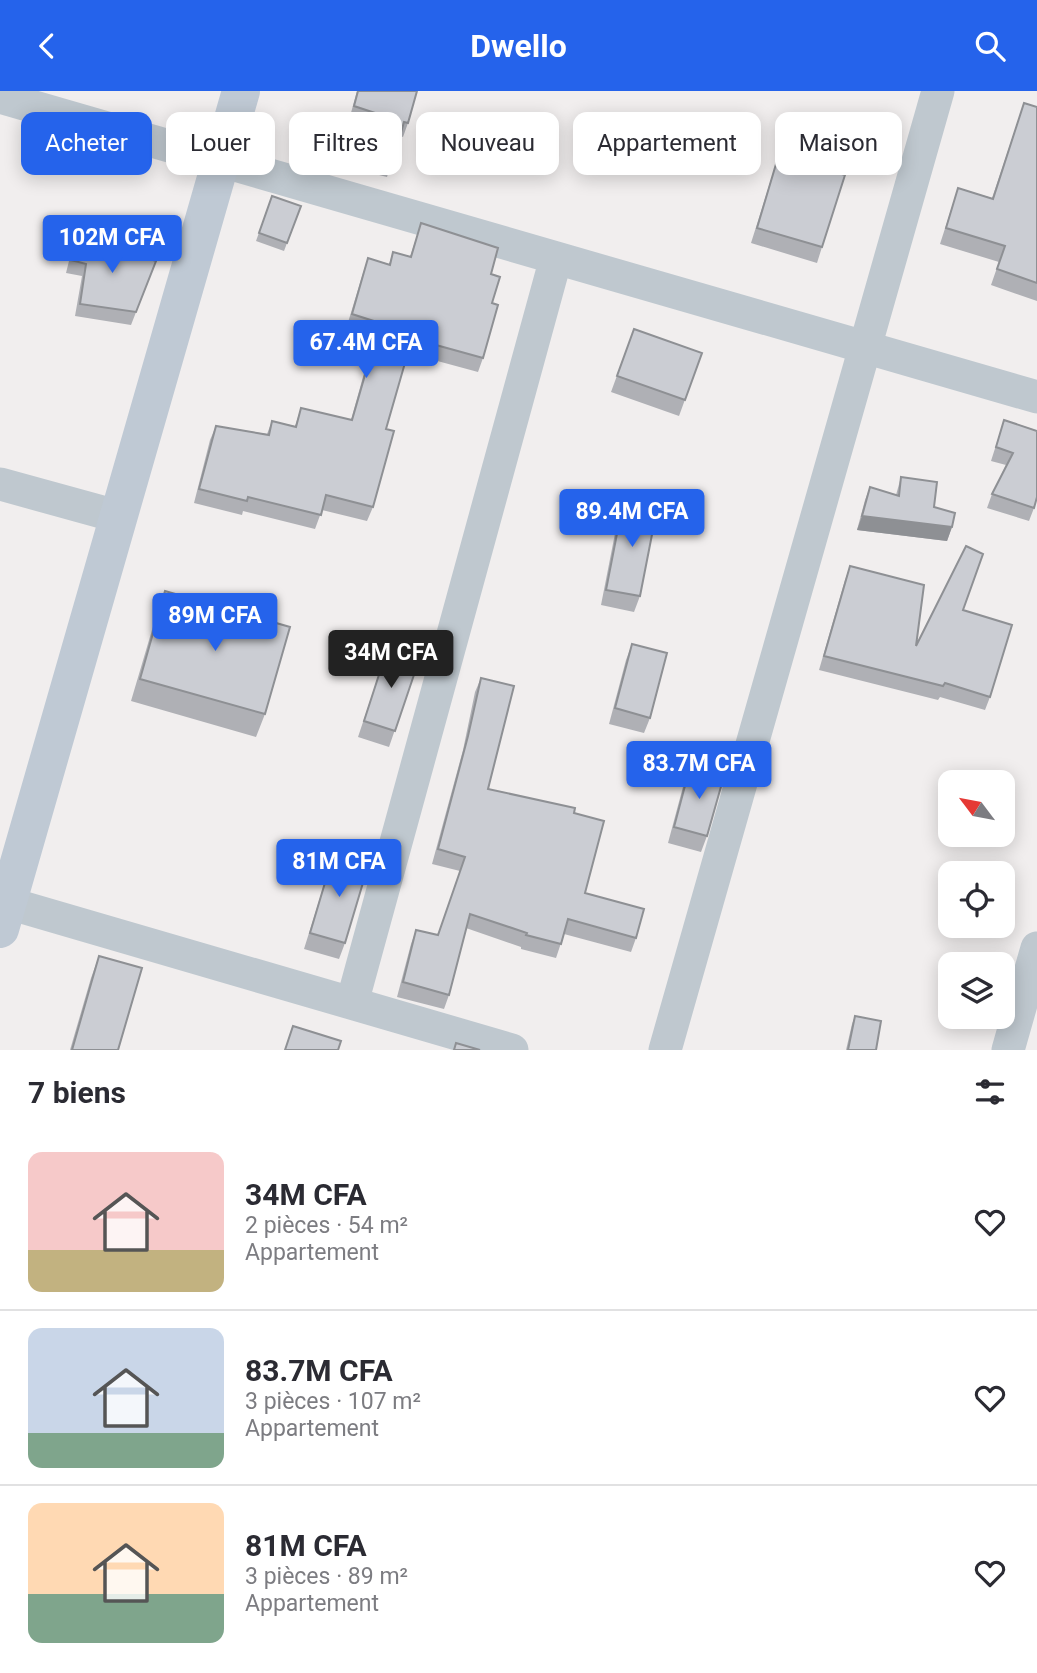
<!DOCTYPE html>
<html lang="fr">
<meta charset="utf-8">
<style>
body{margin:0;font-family:Roboto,sans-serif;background:#f2f2f3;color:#2b2b33;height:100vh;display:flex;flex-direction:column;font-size:26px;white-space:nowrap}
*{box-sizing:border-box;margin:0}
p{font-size:23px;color:#7c7c81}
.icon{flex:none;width:38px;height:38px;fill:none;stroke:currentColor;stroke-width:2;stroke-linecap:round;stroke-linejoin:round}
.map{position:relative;height:959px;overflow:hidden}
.panel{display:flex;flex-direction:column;background:#fff;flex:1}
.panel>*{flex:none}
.banner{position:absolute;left:21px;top:21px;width:996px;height:63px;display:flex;gap:14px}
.needle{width:46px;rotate:302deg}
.buttons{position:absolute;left:938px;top:679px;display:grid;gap:14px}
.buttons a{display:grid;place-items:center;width:77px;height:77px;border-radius:14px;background:#fff;box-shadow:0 4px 18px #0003;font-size:35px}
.price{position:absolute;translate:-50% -60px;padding:0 16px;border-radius:7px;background:#2563eb;color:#fff;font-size:23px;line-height:46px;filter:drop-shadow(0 2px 4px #0008)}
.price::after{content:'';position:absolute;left:50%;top:42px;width:21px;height:16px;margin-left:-10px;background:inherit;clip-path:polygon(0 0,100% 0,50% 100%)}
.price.current{background:#222;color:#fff}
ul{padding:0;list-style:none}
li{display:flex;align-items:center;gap:21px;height:175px;padding:0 28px}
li+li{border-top:2px solid #e1e1e2}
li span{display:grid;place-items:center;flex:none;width:196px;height:140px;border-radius:14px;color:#555}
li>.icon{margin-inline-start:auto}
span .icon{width:84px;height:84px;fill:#fffc;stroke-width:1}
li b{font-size:30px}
h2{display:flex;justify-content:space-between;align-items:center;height:84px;padding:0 28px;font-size:30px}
.chip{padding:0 24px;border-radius:14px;background:#fff;box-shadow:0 4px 18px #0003;font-size:24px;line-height:63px}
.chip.current{background:#2563eb;color:#fff}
header{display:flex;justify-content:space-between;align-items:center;height:91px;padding:0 28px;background:#2563eb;color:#fff;font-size:32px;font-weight:700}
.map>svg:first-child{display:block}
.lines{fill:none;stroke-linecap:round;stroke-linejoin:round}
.street{stroke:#bfc8cf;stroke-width:33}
.secondary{stroke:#bfc9d4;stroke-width:38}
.wall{fill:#afb0b5}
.shaded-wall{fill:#8e9094}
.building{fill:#cbcdd3;stroke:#8e9094;stroke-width:2}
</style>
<header><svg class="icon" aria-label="back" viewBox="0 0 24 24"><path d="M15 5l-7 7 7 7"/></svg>Dwello<svg class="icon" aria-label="search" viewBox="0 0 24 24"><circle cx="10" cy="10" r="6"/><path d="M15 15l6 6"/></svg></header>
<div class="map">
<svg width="1037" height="959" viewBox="0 0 1037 959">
<rect width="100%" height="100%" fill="#f1eeee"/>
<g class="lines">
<path class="street" d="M 0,6 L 1037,306
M 0,393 L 120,426
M 8,812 L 512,959
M 352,912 L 556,167
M 665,959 L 938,0
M 1008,959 L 1037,857"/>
<path class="secondary" d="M 0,838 L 241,0"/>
</g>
<path class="wall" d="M 357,0 L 417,0 L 408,32 L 403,46 L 400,45 L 387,86 L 359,79 L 370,36 L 349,29 Z
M 1024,12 L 1037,16 L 1037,210 L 991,194 L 999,171 L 940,153 L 958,97 L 992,107 Z
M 779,63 L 822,156 L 817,172 L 751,152 Z
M 272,105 L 301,115 L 284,160 L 256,150 Z
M 421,132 L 491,183 L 492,212 L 483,267 L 478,281 L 430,268 L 408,259 L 386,338 L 373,416 L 367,430 L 322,419 L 315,438 L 243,420 L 242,424 L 194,412 L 210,349 L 216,335 L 267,343 L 272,330 L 295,335 L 301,317 L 351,329 L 374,246 L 346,238 L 363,182 L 368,167 L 389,173 L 393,161 L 410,166 Z
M 77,142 L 156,170 L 131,234 L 75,225 L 82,185 L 66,182 L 73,154 Z
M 634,238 L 702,262 L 679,325 L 611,301 Z
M 1004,329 L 1034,417 L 1029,430 L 987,417 L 992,403 L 1006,374 L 991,370 Z
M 901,386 L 934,416 L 952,436 L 947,450 L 857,439 L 865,409 L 870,396 L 896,404 Z
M 623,412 L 640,505 L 634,521 L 601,514 L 618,427 Z
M 850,475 L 916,555 L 963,519 L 990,606 L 985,619 L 940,606 L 938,609 L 819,579 L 845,489 Z
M 165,500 L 265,623 L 256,646 L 131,610 L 157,522 Z
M 632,553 L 650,627 L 644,642 L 609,633 L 626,569 Z
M 387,559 L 419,569 L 389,656 L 358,646 Z
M 481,587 L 488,698 L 574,722 L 585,802 L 636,847 L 631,861 L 564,843 L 556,867 L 521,858 L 521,856 L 466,837 L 449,904 L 444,918 L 397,906 L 411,853 L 416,839 L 438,844 L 460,780 L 432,773 L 463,659 L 475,601 Z
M 690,676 L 707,745 L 701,761 L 668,752 L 684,692 Z
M 333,765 L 345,852 L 339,868 L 304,858 Z
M 99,865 L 118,959 L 70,959 L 91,887 Z
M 855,925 L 876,959 L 846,959 L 852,933 Z"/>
<path class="shaded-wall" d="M 862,425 L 952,436 L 947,450 L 857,439 Z"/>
<path class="building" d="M 358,0 L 417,0 L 408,32 L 404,31 L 392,72 L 364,65 L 375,22 L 354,15 Z
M 1024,12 L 1037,16 L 1037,192 L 997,178 L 1005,155 L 946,137 L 958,97 L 993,108 Z
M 779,63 L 845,84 L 822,156 L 757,137 Z
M 272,105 L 301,115 L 287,152 L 259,142 Z
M 421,132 L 498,157 L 491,183 L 500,186 L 492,212 L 498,214 L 483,267 L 436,254 L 413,244 L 386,338 L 394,340 L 373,416 L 326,404 L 321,424 L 248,406 L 247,410 L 199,398 L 216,335 L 269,344 L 272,330 L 296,336 L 301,317 L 352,329 L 380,232 L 352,223 L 368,167 L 390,174 L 393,161 L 411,166 Z
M 77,142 L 156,170 L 136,221 L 80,213 L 86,173 L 71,169 Z
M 634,238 L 702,262 L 685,309 L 617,285 Z
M 1004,329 L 1037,340 L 1037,406 L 1034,417 L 992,403 L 1013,362 L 996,356 Z
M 901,386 L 937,391 L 934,416 L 955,422 L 952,436 L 862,425 L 870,396 L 899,405 Z
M 623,412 L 657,418 L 640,505 L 606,499 Z
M 966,455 L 983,463 L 963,519 L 1012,534 L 990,606 L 945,592 L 943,595 L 824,565 L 850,475 L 924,494 L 916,555 Z
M 165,500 L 290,536 L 265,623 L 140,588 Z
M 632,553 L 667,562 L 650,627 L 615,617 Z
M 387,559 L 419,569 L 395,640 L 364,630 Z
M 481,587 L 514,595 L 488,698 L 575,717 L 574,722 L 604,730 L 585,802 L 644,818 L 636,847 L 568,828 L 561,853 L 526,844 L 527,842 L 470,823 L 449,904 L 403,891 L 416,839 L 438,844 L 465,766 L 438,758 L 468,645 Z
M 690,676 L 724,685 L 707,745 L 674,736 Z
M 333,765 L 368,775 L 345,852 L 310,842 Z
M 99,865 L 142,877 L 118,959 L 72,959 Z
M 855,925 L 881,930 L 876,959 L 848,959 Z
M 293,935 L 341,950 L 338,959 L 285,959 Z
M 456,952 L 480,959 L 454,959 Z"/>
</svg>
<div class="buttons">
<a><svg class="needle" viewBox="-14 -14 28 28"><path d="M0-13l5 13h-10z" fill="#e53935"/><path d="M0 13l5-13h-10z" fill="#7c7c81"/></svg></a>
<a><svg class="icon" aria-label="locate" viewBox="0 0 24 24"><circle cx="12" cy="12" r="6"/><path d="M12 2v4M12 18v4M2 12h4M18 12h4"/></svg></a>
<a><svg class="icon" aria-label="layers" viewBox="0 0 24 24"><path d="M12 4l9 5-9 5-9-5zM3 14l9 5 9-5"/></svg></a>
</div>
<b class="price" style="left:112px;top:184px">102M CFA</b>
<b class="price" style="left:366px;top:289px">67.4M CFA</b>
<b class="price" style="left:632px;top:458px">89.4M CFA</b>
<b class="price" style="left:215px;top:562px">89M CFA</b>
<b class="price current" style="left:391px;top:599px">34M CFA</b>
<b class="price" style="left:699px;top:710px">83.7M CFA</b>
<b class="price" style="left:339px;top:808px">81M CFA</b>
<div class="banner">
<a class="chip current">Acheter</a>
<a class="chip">Louer</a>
<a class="chip">Filtres</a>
<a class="chip">Nouveau</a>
<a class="chip">Appartement</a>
<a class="chip">Maison</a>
</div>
</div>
<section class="panel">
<h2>7 biens<svg class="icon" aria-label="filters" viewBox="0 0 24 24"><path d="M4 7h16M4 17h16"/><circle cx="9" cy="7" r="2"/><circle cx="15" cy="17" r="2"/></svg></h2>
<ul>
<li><span style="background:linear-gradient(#f6c9c9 70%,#c2b280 0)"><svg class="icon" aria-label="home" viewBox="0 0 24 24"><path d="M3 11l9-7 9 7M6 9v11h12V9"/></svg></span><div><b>34M CFA</b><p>2 pièces · 54 m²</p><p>Appartement</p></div><svg class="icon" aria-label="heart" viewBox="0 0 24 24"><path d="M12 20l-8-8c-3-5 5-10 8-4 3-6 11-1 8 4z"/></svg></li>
<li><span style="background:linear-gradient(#c9d6e8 75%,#7fa58c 0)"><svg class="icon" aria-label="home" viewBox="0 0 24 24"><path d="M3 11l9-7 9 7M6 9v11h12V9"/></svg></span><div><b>83.7M CFA</b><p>3 pièces · 107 m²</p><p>Appartement</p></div><svg class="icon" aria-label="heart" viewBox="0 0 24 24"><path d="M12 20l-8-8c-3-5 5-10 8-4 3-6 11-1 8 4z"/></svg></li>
<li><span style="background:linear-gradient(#ffd9b3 65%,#7fa58c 0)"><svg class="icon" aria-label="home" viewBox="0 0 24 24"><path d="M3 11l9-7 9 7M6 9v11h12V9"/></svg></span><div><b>81M CFA</b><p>3 pièces · 89 m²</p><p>Appartement</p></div><svg class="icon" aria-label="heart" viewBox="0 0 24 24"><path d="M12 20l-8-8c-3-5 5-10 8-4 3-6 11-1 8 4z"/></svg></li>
</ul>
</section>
